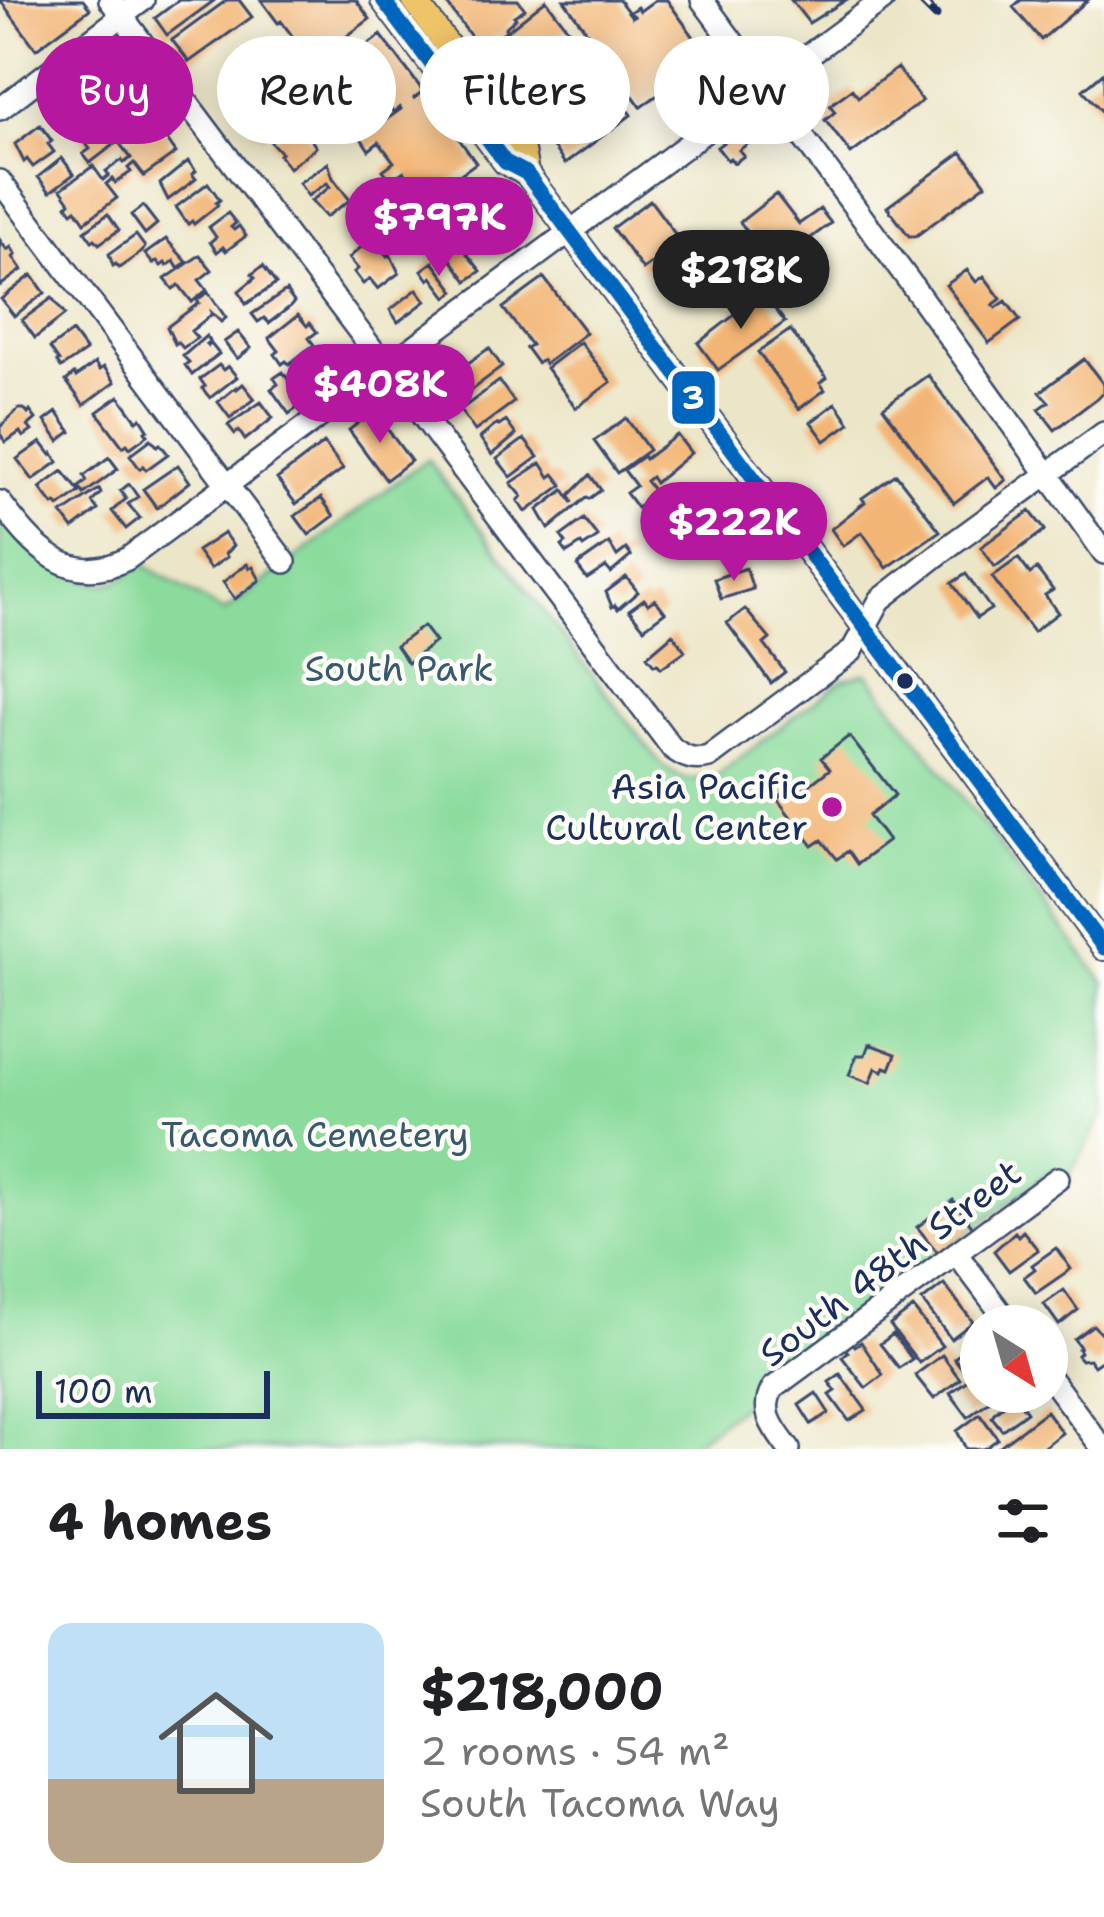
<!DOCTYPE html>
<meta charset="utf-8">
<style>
body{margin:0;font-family:"Shantell Sans",sans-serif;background:#f2f2f2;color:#202124;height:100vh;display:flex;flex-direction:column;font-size:45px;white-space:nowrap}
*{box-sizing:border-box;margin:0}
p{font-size:39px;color:#757577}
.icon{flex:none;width:66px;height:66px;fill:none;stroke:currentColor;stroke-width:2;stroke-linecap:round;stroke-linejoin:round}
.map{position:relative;height:1449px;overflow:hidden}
.panel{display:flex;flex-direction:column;background:#fff;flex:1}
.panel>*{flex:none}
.banner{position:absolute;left:36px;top:36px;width:1032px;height:108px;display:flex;gap:24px}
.needle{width:78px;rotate:143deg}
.buttons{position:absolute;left:960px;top:1305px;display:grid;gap:24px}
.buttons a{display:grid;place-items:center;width:108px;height:108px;border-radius:50%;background:#fff;box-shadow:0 6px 30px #0003;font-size:60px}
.scale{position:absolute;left:36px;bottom:30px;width:234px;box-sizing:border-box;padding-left:12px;border:6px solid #1b2f5e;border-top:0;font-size:33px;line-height:42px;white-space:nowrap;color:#1b2f5e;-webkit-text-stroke:9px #fdfcf7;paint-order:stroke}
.price{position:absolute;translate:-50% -102px;padding:0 27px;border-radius:42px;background:#b5179e;color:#fff;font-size:39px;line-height:78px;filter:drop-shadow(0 3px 6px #0008)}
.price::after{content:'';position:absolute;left:50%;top:72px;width:36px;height:27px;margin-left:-18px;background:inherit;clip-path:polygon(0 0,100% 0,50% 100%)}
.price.on{background:#222;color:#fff}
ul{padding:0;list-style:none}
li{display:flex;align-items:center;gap:36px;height:300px;padding:0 48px}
li span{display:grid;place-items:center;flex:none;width:336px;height:240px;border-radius:24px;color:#555}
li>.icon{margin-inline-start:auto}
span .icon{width:144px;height:144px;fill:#fffc;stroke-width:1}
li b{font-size:51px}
h2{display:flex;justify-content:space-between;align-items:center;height:144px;padding:0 48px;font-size:51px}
.tag{padding:0 42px;border-radius:54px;background:#fff;box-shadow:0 6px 30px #0003;font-size:42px;line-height:108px}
.tag.on{background:#b5179e;color:#fff}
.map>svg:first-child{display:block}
.green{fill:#8adb9c;stroke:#52857d;stroke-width:3}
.building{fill:#f3b574}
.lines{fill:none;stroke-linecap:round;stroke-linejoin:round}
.minor-casing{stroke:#3a4a6e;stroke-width:26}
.major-casing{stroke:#3a4a6e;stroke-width:28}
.minor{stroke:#fff;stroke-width:21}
.major{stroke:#efc469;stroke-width:24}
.rail-casing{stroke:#1b2f5e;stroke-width:9}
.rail{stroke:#fdfcf7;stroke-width:4.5;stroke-dasharray:14;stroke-linecap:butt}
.bus-1-casing{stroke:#fdfcf7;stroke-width:24}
.bus-1{stroke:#0065bd;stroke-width:15}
.bus-dot{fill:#1b2f5e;stroke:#fdfcf7;stroke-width:4.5}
.poi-dot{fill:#b5179e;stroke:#fdfcf7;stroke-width:4.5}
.labels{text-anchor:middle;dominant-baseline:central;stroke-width:9;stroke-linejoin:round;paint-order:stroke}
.park-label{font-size:36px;fill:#375a6e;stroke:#fdfcf7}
.poi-label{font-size:36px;fill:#1b2f5e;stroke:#fdfcf7;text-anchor:end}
.street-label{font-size:36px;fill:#1b2f5e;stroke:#fdfcf7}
.line-badge{stroke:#fdfcf7;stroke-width:4.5}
.badge-label{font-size:33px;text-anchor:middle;font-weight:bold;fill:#fff}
</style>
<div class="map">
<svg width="1104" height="1449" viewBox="0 0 1104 1449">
<rect width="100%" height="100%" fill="#fdfcf7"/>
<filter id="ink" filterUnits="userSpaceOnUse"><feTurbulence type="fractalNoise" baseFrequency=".00833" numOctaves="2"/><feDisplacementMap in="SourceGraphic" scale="24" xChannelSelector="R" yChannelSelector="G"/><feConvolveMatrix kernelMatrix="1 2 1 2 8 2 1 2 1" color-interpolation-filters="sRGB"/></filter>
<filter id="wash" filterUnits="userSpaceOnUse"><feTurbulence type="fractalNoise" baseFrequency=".004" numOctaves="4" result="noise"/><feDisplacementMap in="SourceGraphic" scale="48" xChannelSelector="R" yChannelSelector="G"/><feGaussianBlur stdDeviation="2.7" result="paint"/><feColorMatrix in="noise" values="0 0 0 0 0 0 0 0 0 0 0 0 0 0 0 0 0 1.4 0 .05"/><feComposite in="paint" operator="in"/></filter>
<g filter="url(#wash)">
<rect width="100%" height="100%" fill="#ece6c8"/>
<path class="green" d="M 427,459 L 662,766 C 684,781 689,781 715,777 L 844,679 L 867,673 L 1104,982 L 1104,1114 L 1068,1178 L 1050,1171 L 685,1449 L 0,1449 L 0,515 C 25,536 76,590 110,583 C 122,581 133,571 143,564 L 224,612 Z"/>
<g id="blocks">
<path class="building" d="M 0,0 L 83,0 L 90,9 L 36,49 Z
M 179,0 L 215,0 L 167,35 L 155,18 Z
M 227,0 L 239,0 L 252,17 L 189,62 L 172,40 Z
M 261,0 L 356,0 L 370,19 L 312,62 L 281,21 L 278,23 Z
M 444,0 L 518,0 L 525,9 L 514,16 L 516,18 L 505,28 L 507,30 L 480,49 Z
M 546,0 L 568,29 L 510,74 L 532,58 L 541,72 L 580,46 L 609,84 L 582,104 L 584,106 L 611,87 L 631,115 L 565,164 L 504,77 L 482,51 Z
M 564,0 L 619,0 L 632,17 L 634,16 L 630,12 L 637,7 L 640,11 L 655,0 L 667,0 L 709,58 L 641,107 Z
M 791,0 L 846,0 L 809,23 Z
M 1021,0 L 1088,0 L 1041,40 L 1013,7 Z
M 381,35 L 423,91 L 413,99 L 425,91 L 476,163 L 418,205 L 408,192 L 415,187 L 404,171 L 391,180 L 383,170 L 394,162 L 379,142 L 369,150 L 361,138 L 401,109 L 400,107 L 393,112 L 384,101 L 390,94 L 378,103 L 376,100 L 372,103 L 369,99 L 366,102 L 360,95 L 379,78 L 337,107 L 329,97 L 343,85 L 332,71 Z
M 116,57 L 157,112 L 90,163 L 83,154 L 90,149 L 66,117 L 99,92 L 88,78 Z
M 897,68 L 922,101 L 851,154 L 825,120 L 835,112 L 830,105 L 852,89 L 858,97 Z
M 1104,72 L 1104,114 L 1083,90 Z
M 260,81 L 264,81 L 271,92 L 246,110 L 237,98 Z
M 270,104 L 274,109 L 277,106 L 286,117 L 262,137 L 257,131 L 254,134 L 249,121 Z
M 756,118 L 766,131 L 739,150 L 744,156 L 734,163 L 730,158 L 727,160 L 717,147 Z
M 152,121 L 161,133 L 165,131 L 170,138 L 167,140 L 176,153 L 144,176 L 134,163 L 128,168 L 131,172 L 115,183 L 112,179 L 106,184 L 117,198 L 85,222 L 76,209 L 72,212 L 67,205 L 70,202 L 61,189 L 93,166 L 103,180 L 109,175 L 106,171 L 122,160 L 124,163 L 131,158 L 120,144 Z
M 298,121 L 316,147 L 289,168 L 279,155 L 281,153 L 270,141 Z
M 40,125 L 52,141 L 48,144 L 54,152 L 33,167 L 27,159 L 24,162 L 15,144 Z
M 962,152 L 986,184 L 916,236 L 909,236 L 887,207 Z
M 62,158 L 74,174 L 50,192 L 38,177 Z
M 188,161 L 196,171 L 192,174 L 196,179 L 168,200 L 160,184 Z
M 328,163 L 333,178 L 350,200 L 326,217 L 311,201 L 330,187 L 327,183 L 308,196 L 299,183 Z
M 208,183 L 220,200 L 216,203 L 218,205 L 194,224 L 192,221 L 188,224 L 176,207 Z
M 374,185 L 390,205 L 377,214 L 373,208 L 370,211 L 361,194 Z
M 497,192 L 508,206 L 489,220 L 497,230 L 492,233 L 493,235 L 480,245 L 476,240 L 472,243 L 475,248 L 467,254 L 481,271 L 467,281 L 435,238 Z
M 776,194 L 799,224 L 820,209 L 831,223 L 792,252 L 781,237 L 765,249 L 772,257 L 762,265 L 755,255 L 761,250 L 740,222 Z
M 650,200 L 681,242 L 643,270 L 612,228 Z
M 143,206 L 157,224 L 145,234 L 131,215 Z
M 228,213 L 236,223 L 231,227 L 234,230 L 239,226 L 246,236 L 226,251 L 223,247 L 217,252 L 210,242 L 216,237 L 209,227 Z
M 108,214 L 119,230 L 99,244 L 95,239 L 92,241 L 85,231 Z
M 136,235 L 145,247 L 142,252 L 119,268 L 116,264 L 113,266 L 109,254 Z
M 371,235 L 374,239 L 378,237 L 384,245 L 381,248 L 387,256 L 390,254 L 399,273 L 378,289 L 370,279 L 363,284 L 354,272 L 358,269 L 349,258 L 367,242 L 365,240 Z
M 166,239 L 187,262 L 178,268 L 174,261 L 167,266 L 165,263 L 161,266 L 157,261 L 153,264 L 145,254 Z
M 0,240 L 7,250 L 11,247 L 16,255 L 13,257 L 22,270 L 0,286 Z
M 200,255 L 212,270 L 199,280 L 207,290 L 192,302 L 179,285 L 173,289 L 165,279 Z
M 433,262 L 455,291 L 447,297 L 432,277 L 429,280 L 422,270 Z
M 263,266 L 276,284 L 246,304 L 239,291 L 255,278 L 252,274 Z
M 967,270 L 976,282 L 984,276 L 1001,299 L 993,305 L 996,308 L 1006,301 L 1020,320 L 989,343 L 946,285 Z
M 32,275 L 45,293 L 14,316 L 1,299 Z
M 544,278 L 586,333 L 545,364 L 542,360 L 537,363 L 526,348 L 531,345 L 503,308 Z
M 417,289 L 426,301 L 398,322 L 390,310 Z
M 286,291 L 294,302 L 291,306 L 269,323 L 264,318 L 258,322 L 252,314 Z
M 208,292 L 226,318 L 221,322 L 211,312 L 211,315 L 191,331 L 197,338 L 183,348 L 178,342 L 175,344 L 167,327 L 199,303 L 197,300 Z
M 763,293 L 785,322 L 718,370 L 698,343 Z
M 52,298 L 65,315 L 35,338 L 22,320 Z
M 298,315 L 307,326 L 310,323 L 317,332 L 309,338 L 314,345 L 289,364 L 286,361 L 282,364 L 275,354 L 279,351 L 269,338 Z
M 790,330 L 827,378 L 820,383 L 825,390 L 799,409 L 758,352 Z
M 72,332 L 86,351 L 61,368 L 57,362 L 59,361 L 50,348 Z
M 238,332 L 251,348 L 237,359 L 224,342 Z
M 206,336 L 210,341 L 206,344 L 208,346 L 211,344 L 219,354 L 192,375 L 185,365 L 189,362 L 183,356 Z
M 580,342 L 611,382 L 576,408 L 546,368 Z
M 489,348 L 502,367 L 455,402 L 431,370 L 450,356 L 460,369 Z
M 326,352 L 339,368 L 319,385 L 310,387 L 299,395 L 304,403 L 289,414 L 271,389 L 278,384 L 274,378 L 283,372 L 289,381 Z
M 1084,359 L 1104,385 L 1104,393 L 1055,430 L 1039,409 L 1049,402 L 1040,392 Z
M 95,363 L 99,370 L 104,367 L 115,382 L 84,405 L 66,381 L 74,374 L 76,377 Z
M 219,365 L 223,370 L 228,366 L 237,377 L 210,398 L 202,388 L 205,386 L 200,379 Z
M 928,375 L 1006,480 L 996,488 L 988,477 L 954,503 L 883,407 Z
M 499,381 L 514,402 L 475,431 L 460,410 Z
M 243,384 L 255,399 L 230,418 L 218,402 L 236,387 L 237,389 Z
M 119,396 L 137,421 L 141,418 L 148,429 L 145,431 L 148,435 L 130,448 L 127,444 L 123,447 L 97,412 Z
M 261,402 L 273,418 L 245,440 L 239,431 L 235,434 L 228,425 Z
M 836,403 L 850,423 L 825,441 L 811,422 Z
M 19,409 L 24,409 L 28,414 L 30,411 L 36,419 L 28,426 L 32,431 L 23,437 L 20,432 L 6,442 L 0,434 L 0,427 Z
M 374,411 L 411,461 L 386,480 L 349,430 Z
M 57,412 L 71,432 L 59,441 L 45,421 Z
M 626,418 L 649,450 L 617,473 L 594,441 Z
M 506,421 L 516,435 L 492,455 L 480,438 L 497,424 L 499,426 Z
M 677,435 L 691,453 L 655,483 L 651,477 L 646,481 L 656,494 L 637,508 L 626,493 L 636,486 L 624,470 L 643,456 L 645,459 Z
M 151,439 L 157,446 L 160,444 L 168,454 L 146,470 L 143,466 L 140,469 L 130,455 Z
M 524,439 L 538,457 L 511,477 L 497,459 Z
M 41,442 L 51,455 L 53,453 L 58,462 L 33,480 L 17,459 Z
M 324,443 L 343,469 L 296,504 L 277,479 Z
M 109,457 L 118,469 L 84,494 L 79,487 L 87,481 L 84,476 Z
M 541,463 L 550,477 L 554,474 L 563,485 L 526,512 L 518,501 L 522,496 L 511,483 Z
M 178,465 L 190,482 L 157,508 L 143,489 Z
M 63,471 L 80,492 L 59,507 L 56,503 L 53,505 L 40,488 Z
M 896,474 L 940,531 L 887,568 L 862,532 L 843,546 L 831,529 L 865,502 L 862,498 Z
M 590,475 L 601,490 L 589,499 L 587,497 L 549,529 L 538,510 L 564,490 L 573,503 L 570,495 Z
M 129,484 L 138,497 L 128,504 L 140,518 L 126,529 L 112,511 L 126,499 L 120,491 Z
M 99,489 L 101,493 L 92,502 L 98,510 L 73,529 L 62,514 Z
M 321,498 L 334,516 L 309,535 L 295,516 Z
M 1030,511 L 1045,530 L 995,567 L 981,547 Z
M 584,519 L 598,537 L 583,547 L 581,544 L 567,553 L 562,546 L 566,543 L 561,536 Z
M 224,533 L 233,546 L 225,554 L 227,557 L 210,569 L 197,551 Z
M 609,543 L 617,556 L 626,549 L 631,556 L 611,573 L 606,567 L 587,579 L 578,567 L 579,564 Z
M 1018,558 L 1030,574 L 1037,569 L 1053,590 L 1045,595 L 1058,613 L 1033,632 L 992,577 Z
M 247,564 L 250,568 L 253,567 L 260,580 L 235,599 L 223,582 Z
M 746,568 L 753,589 L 721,599 L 714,579 Z
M 966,574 L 991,609 L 977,618 L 952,583 Z
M 626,577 L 638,592 L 618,609 L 615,605 L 612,607 L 606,592 Z
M 644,599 L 648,604 L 655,599 L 665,612 L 644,628 L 629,610 Z
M 745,609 L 770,639 L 764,644 L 785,672 L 771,683 L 727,623 Z
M 423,626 L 435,642 L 408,663 L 396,646 Z
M 673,634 L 685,651 L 661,668 L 657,663 L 654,665 L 647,656 Z
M 849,736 L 895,795 L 869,816 L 888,841 L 857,864 L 848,851 L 837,859 L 822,840 L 813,846 L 777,799 L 789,789 L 793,794 L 801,788 L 803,790 L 830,769 L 821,758 Z
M 869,1044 L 896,1054 L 890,1069 L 885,1067 L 883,1071 L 876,1068 L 870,1083 L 849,1075 L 857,1055 L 865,1055 Z
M 953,1200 L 973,1227 L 938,1253 L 917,1227 Z
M 1023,1231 L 1038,1250 L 1009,1271 L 994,1251 L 1015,1232 L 1018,1236 Z
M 1056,1248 L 1071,1269 L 1036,1293 L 1024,1277 L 1035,1269 L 1032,1265 Z
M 944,1284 L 973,1322 L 951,1339 L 922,1301 Z
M 1064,1290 L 1078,1310 L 1059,1325 L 1044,1304 Z
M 913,1308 L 942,1346 L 919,1363 L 890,1325 Z
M 1093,1325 L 1104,1336 L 1104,1359 L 1094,1366 L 1089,1359 L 1081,1360 L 1077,1355 L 1080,1352 L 1078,1349 L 1080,1347 L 1074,1339 Z
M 893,1334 L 912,1359 L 899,1368 L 880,1344 Z
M 979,1340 L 981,1364 L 967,1375 L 954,1358 Z
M 861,1342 L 883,1375 L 866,1388 L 842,1357 L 848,1352 L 846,1349 L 853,1343 L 855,1346 Z
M 942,1355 L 960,1379 L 934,1399 L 915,1375 Z
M 981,1370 L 981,1392 L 1002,1392 L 968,1417 L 950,1393 Z
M 840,1374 L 866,1410 L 849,1421 L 830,1395 L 836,1391 L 829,1382 Z
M 816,1393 L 829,1413 L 811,1424 L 799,1405 Z
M 1015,1396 L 1027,1412 L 1002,1430 L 992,1417 L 994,1413 Z
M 1046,1411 L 1062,1433 L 1041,1449 L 996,1449 Z
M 980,1414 L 998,1439 L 984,1449 L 966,1449 L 957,1431 Z"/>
</g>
</g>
<g filter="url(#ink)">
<use href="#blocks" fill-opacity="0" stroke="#3a4a6e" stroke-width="3"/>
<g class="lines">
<g class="minor-casing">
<path id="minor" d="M 110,0 L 672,748 C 684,757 694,761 709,757 L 852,651 L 880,600 L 953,543 L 1104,433
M 702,0 L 909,281 L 1104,553
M 0,109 L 143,0
M 0,181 L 285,562
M 0,502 C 34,547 68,588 127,559 L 883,0
M 956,1253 L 1011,1326
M 1047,1374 L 1103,1449
M 789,1449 C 774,1429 759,1412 773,1388 L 1058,1178"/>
</g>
<g class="major-casing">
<path id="major" d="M 383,0 L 505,162 L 526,173 L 1104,948
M 414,0 L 521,145 L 526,173"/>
</g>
<use href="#minor" class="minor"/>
<use href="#major" class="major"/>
<g class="rail-casing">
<path id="rail" d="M 920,0 L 936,16"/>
</g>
<use href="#rail" class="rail"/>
<g class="bus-1-casing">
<path id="bus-1" d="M 383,0 L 505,162 L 526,173 L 1104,948"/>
</g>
<use href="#bus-1" class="bus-1"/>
</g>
</g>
<circle class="bus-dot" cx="905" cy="681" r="10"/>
<circle class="poi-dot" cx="832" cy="807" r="12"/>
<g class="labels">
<g class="park-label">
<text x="399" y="668">South Park</text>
<text x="315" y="1134">Tacoma Cemetery</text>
</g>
<g class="poi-label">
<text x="808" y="786">Asia Pacific<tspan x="808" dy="41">Cultural Center</tspan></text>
</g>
<g class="street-label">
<text transform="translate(890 1263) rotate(-37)">South 48th Street</text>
</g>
</g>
<rect class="line-badge" x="670" y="369" width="47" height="57" rx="12" fill="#0065bd"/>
<g class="badge-label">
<text x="693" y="409">3</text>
</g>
</svg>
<div class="buttons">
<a><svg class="needle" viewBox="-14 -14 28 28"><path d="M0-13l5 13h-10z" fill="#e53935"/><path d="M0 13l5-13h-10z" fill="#757577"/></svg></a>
</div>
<div class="scale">100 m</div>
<b class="price" style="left:439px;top:279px">$797K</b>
<b class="price on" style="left:741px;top:332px">$218K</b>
<b class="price" style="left:380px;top:446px">$408K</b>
<b class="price" style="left:734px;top:584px">$222K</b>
<div class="banner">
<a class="tag on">Buy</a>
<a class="tag">Rent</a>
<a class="tag">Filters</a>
<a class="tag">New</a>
</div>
</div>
<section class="panel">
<h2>4 homes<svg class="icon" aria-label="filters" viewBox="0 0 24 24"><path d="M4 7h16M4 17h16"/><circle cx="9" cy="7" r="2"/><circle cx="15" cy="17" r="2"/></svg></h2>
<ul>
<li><span style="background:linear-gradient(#bfe0f5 65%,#b9a48a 0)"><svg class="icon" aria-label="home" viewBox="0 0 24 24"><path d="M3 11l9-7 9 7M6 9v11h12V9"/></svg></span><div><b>$218,000</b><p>2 rooms · 54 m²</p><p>South Tacoma Way</p></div></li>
</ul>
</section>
